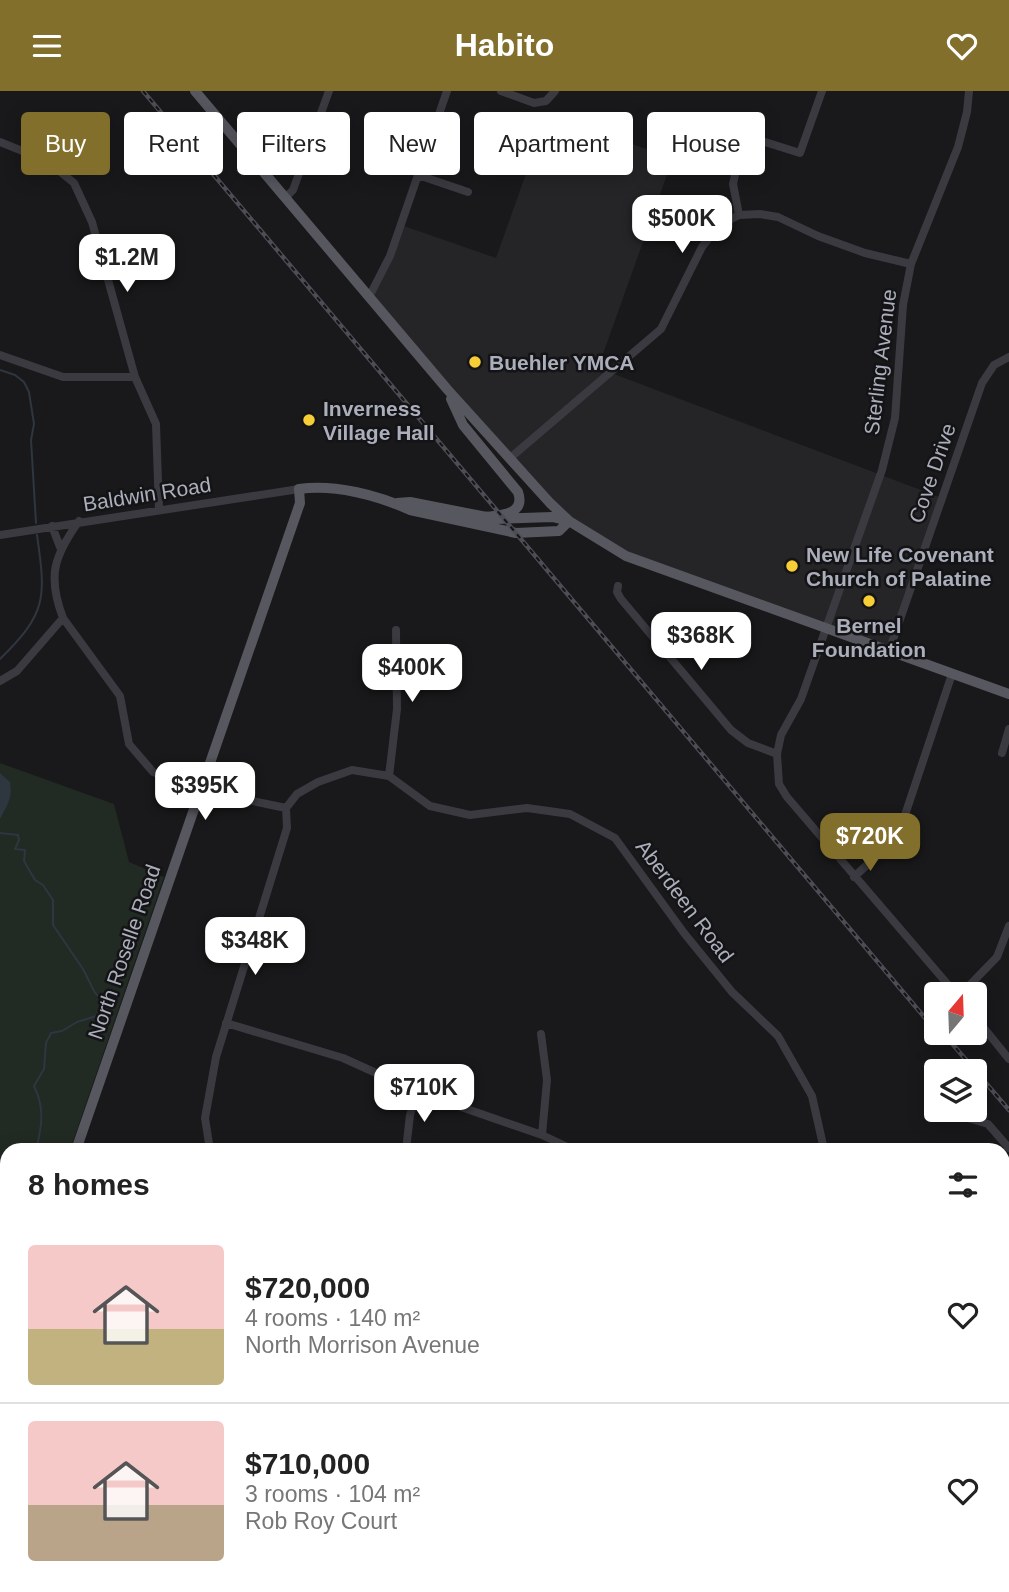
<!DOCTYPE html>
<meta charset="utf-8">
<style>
body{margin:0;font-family:Arial,sans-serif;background:#f6f6f6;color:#222;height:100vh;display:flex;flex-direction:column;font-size:26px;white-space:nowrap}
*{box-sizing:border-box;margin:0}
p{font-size:23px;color:#767676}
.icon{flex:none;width:38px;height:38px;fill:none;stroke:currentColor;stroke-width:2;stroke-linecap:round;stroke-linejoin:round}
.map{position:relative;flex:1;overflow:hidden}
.panel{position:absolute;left:0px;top:1052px;width:1010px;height:450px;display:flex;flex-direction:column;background:#fff;border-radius:21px 21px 0 0;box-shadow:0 4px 18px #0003}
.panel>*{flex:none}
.guide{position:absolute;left:21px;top:21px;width:968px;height:63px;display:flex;gap:14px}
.needle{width:46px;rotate:19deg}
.tools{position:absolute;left:924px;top:891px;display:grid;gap:14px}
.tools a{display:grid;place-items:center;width:63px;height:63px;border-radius:7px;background:#fff;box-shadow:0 4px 18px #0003;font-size:35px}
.price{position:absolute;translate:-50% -60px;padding:0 16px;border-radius:14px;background:#fff;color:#222;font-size:23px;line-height:46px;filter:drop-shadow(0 2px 4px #0008)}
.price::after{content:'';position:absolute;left:50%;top:42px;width:21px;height:16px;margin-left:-10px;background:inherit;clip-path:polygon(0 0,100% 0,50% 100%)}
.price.current{background:#826f2b;color:#fff}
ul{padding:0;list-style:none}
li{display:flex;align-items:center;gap:21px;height:175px;padding:0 28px}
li+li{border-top:2px solid #e0e0e0}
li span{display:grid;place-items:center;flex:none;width:196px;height:140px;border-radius:7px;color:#555}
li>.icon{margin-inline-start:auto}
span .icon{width:84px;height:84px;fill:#fffc;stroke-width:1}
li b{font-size:30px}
h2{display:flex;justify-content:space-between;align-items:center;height:84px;padding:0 28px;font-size:30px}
.pill{padding:0 24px;border-radius:7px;background:#fff;box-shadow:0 4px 18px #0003;font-size:24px;line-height:63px}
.pill.current{background:#826f2b;color:#fff}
header{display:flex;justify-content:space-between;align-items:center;height:91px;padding:0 28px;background:#826f2b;color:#fff;font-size:32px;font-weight:600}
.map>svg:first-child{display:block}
.built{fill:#252528}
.green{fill:#212a23}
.water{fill:#2e3640}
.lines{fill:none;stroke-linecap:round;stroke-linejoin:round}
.stream{stroke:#2e3640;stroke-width:2}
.minor{stroke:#3a3a40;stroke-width:8}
.major{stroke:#56575f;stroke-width:10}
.rail-casing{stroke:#4d4e55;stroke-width:4.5}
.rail{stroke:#141416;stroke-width:2;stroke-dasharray:5;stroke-linecap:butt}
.poi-dot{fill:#f7ce35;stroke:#141416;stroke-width:2.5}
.labels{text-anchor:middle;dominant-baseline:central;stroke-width:5;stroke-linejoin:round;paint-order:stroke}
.poi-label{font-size:21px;font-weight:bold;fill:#abaebb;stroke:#141416;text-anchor:start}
.street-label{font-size:21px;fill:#abaebb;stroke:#141416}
</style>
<header><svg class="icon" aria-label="menu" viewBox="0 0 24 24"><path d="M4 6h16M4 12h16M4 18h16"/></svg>Habito<svg class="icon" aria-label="heart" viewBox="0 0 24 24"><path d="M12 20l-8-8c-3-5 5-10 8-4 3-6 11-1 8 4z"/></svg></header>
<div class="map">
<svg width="1009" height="1501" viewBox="0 0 1009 1501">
<rect width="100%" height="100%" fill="#19191b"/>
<path class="built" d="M 547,24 L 673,67 L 598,277 L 942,407 L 889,560 L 657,477 L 569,430 L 370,204 L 401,134 L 496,167 Z"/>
<path class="green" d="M 0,672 L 114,713 L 129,771 L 164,786 L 70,1059 L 7,1059 L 7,1243 L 0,1263 Z"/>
<path class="water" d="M 61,24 L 86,38 L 81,53 L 75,61 C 57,65 41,52 25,43 L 24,39 L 27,36 L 48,33 Z
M 0,682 L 10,691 C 13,707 7,714 0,728 Z
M 1003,1129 L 1009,1130 L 1009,1274 L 1003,1276 Z"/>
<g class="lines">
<path class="stream" d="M 0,279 L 15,284 L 24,291 L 29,301 L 34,333 L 31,349 L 36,432
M 0,568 C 47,522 46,507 37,444
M 0,742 L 18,744 L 19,749 L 15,758 L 25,759 L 24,770 L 35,789 L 43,794 L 53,809 L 53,834 L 83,878 L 95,902 L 104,910 L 107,916 L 103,923 L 77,931 L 62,940 L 51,942 L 46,952 L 44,978 L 34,995 C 45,1017 42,1035 36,1059
M 0,1229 L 7,1216"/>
<path class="minor" d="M 501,0 L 534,12 L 546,10 L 555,0
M 0,51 L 47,70 L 74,92 L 92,131 L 135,286 L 156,333 L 159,419
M 418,84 L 468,101
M 286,106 L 293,99 L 329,0
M 739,124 L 733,93 L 745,39 L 762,50 L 800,62 L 822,0
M 370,204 L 390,165 L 447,0
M 0,264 L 63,286 L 135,286
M 509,368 L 661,238 L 702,156 L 718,135 L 739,124 L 760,123 L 778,126 L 818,145 L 865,162 L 911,173
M 79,430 C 54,465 47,485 63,527 L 120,605 L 129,653 L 153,681 L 200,699 L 286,717 L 297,703 L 318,691 L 352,679 L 389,685 L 430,715 L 470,724 L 527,717 L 570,723 L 615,747 L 684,842 L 732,901 L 778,945 L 812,1005 L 823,1054 L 820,1059
M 52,435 L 60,456
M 0,444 L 299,398
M 618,495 L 617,501 L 621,508 L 731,639 L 748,652 L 777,663
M 889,560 L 982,292 L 994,274 L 1009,266
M 0,590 L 17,580 L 63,527
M 1002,662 L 1009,638
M 389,685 L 397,618 L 396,539
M 854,786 L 898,745 L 952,583
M 956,903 L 787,706 L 779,693 L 777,663 L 781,644 L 801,608 L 882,379 L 895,327 L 903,214 L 911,173 L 958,56 L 967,21 L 969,0
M 961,903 L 997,866 L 1009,835
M 975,926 L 1009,968
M 226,932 L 343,967 L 418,1001 L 542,1044 L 574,1059
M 541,943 L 547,989 L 542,1044
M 961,1025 L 988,1033 L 1009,1057
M 210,1059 L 205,1027 L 216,966 L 287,737 L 286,717
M 406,1059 L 410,1024 L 418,1001
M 1003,1346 L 1009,1342
M 1003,1441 L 1009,1443
M 0,1460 L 7,1464
M 0,1479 L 7,1474
M 53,1494 L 55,1501
M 530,1494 L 548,1501
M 158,1501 L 160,1494
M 172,1501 L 178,1494
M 241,1501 L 241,1494
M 256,1501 L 257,1494
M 410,1501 L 418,1494
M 565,1501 L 567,1494
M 722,1501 L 725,1501
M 833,1501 L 836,1494
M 939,1501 L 941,1494"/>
<path class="major" d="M 195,0 L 447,298 L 550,412 L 569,430 L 626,465 L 1009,603
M 451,308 L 463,334 L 518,401 C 526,424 500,424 485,426
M 397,412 L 410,411 L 497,428 L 552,426 L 569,430
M 76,1059 L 300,412 L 299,398 C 335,393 377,404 410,419 L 516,442 L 559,440 L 569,430
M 0,1281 L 7,1261"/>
<g class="rail-casing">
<path id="rail" d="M 143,0 L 936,940
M 943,942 L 1009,1019"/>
</g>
<use href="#rail" class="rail"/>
</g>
<g class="poi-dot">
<circle cx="475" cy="271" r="7"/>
<circle cx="309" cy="329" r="7"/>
<circle cx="792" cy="475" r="7"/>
<circle cx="869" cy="510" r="7"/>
</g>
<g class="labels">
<g class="poi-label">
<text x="489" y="271">Buehler YMCA</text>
<text x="323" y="317">Inverness<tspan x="323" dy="24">Village Hall</tspan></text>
<text x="806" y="463">New Life Covenant<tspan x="806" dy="24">Church of Palatine</tspan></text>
<text x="869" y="534" text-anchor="middle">Bernel<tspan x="869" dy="24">Foundation</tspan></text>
</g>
<g class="street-label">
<text transform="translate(880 271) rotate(-83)">Sterling Avenue</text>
<text transform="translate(932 382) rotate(-71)">Cove Drive</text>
<text transform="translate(147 403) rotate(-9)">Baldwin Road</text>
<text transform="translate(685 810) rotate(53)">Aberdeen Road</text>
<text transform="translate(124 861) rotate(-71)">North Roselle Road</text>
</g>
</g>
</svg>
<div class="tools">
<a><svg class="needle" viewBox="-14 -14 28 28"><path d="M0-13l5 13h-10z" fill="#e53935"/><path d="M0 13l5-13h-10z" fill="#767676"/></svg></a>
<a><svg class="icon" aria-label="layers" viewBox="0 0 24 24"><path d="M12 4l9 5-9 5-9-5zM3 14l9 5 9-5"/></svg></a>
</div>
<b class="price" style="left:682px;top:164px">$500K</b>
<b class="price" style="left:127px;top:203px">$1.2M</b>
<b class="price" style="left:701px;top:581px">$368K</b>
<b class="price" style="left:412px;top:613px">$400K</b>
<b class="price" style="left:205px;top:731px">$395K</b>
<b class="price current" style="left:870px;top:782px">$720K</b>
<b class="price" style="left:255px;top:886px">$348K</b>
<b class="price" style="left:424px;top:1033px">$710K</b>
<div class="guide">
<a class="pill current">Buy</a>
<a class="pill">Rent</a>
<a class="pill">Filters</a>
<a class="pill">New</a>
<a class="pill">Apartment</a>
<a class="pill">House</a>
</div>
<section class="panel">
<h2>8 homes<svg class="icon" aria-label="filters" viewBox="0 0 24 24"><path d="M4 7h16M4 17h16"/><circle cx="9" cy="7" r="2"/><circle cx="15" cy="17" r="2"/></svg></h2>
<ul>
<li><span style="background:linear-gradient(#f6c9c9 60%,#c2b280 0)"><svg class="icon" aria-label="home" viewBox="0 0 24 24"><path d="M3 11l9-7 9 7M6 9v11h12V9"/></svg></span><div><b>$720,000</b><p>4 rooms · 140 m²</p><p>North Morrison Avenue</p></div><svg class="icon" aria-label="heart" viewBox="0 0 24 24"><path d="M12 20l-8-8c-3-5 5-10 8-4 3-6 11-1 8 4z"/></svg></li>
<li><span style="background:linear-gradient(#f6c9c9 60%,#b9a48a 0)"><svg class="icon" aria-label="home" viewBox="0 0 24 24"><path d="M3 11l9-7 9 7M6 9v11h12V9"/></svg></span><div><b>$710,000</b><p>3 rooms · 104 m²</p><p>Rob Roy Court</p></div><svg class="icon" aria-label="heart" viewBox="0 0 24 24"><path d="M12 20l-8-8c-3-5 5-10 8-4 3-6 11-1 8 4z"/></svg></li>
</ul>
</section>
</div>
